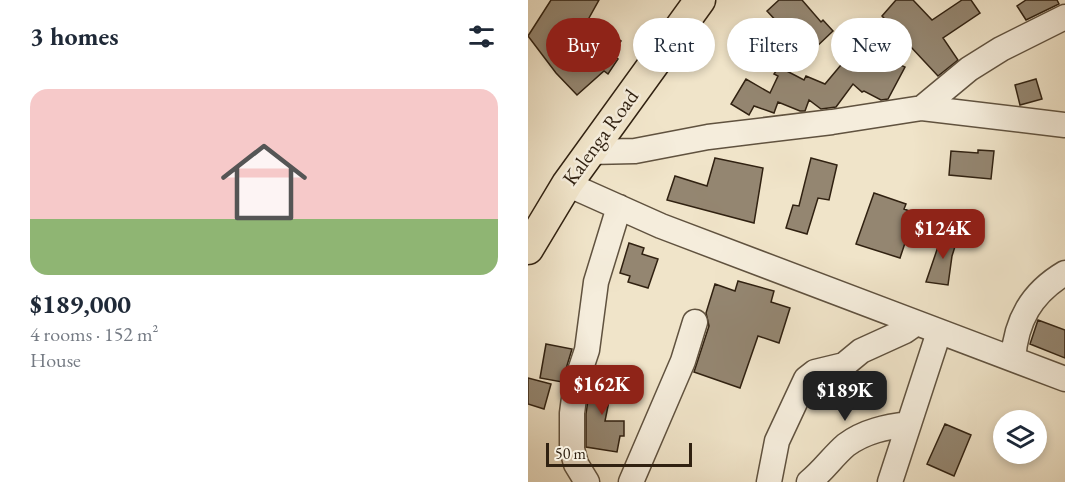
<!DOCTYPE html>
<meta charset="utf-8">
<style>
body{margin:0;font-family:"EB Garamond",serif;background:#f6f6f7;color:#1f2937;height:100vh;display:flex;flex-direction:column;font-size:22px;white-space:nowrap}
*{box-sizing:border-box;margin:0}
p{font-size:20px;color:#747a83}
.icon{flex:none;width:33px;height:33px;fill:none;stroke:currentColor;stroke-width:2;stroke-linecap:round;stroke-linejoin:round}
.map{position:relative;flex:1;overflow:hidden}
.sheet{display:flex;flex-direction:column;background:#fff;width:528px}
.sheet>*{flex:none}
.banner{position:absolute;left:18px;top:18px;width:429px;height:54px;display:flex;gap:12px}
.fabs{position:absolute;left:465px;top:410px;display:grid;gap:12px}
.fabs a{display:grid;place-items:center;width:54px;height:54px;border-radius:50%;background:#fff;box-shadow:0 3px 9px #0003;font-size:30px}
.scale{position:absolute;left:18px;bottom:15px;width:146px;box-sizing:border-box;padding-left:6px;border:3px solid #302111;border-top:0;font-size:16px;line-height:21px;white-space:nowrap;color:#302111;-webkit-text-stroke:4px #f5eddc;paint-order:stroke}
.price{position:absolute;translate:-50% -51px;padding:0 14px;border-radius:12px;background:#8f2418;color:#fff;font-size:20px;line-height:39px;filter:drop-shadow(0 2px 3px #0008)}
.price::after{content:'';position:absolute;left:50%;top:36px;width:18px;height:14px;margin-left:-9px;background:inherit;clip-path:polygon(0 0,100% 0,50% 100%)}
.price.selected{background:#222;color:#fff}
ul{padding:0;list-style:none}
li{display:grid;align-content:center;gap:12px;height:318px;padding:0 30px}
li span{display:grid;place-items:center;height:186px;border-radius:18px;color:#555}
li>.icon{margin-inline-start:auto}
span .icon{width:108px;height:108px;fill:#fffc;stroke-width:1}
li b{font-size:26px}
h2{display:flex;justify-content:space-between;align-items:center;height:72px;padding:0 30px;font-size:26px}
.chip{padding:0 21px;border-radius:27px;background:#fff;box-shadow:0 3px 9px #0003;font-size:21px;line-height:54px}
.chip.selected{background:#8f2418;color:#fff}
main{display:flex;flex:1;min-height:0}
.map>svg:first-child{display:block}
.building{fill:#948671;stroke:#302111;stroke-width:1.5}
.lines{fill:none;stroke-linecap:round;stroke-linejoin:round}
.minor-casing{stroke:#60523f;stroke-width:27}
.major-casing{stroke:#302111;stroke-width:33}
.minor{stroke:#f5eddc;stroke-width:24}
.major{stroke:#f0e4c9;stroke-width:30}
.labels{text-anchor:middle;dominant-baseline:central;stroke-width:5;stroke-linejoin:round;paint-order:stroke}
.street-label{font-size:21px;fill:#302111;stroke:#f5eddc}
</style>
<main>
<section class="sheet">
<h2>3 homes<svg class="icon" aria-label="filters" viewBox="0 0 24 24"><path d="M4 7h16M4 17h16"/><circle cx="9" cy="7" r="2"/><circle cx="15" cy="17" r="2"/></svg></h2>
<ul>
<li><span style="background:linear-gradient(#f6c9c9 70%,#8fb573 0)"><svg class="icon" aria-label="home" viewBox="0 0 24 24"><path d="M3 11l9-7 9 7M6 9v11h12V9"/></svg></span><div><b>$189,000</b><p>4 rooms · 152 m²</p><p>House</p></div></li>
</ul>
</section>
<div class="map">
<svg width="537" height="482" viewBox="0 0 537 482">
<rect width="100%" height="100%" fill="#f0e4c9"/>
<filter id="stains"><feTurbulence type="fractalNoise" baseFrequency=".00333" numOctaves="4"/><feColorMatrix values="0 0 0 0 .2 0 0 0 0 .09 0 0 0 0 .02 0 0 0 .5 -.17"/></filter>
<radialGradient id="worn" r=".72"><stop offset=".6" stop-color="#630" stop-opacity="0"/><stop offset="1" stop-color="#630" stop-opacity=".3"/></radialGradient>
<path class="building" d="M 23,0 L 71,0 L 61,18 L 93,41 L 84,55 L 90,59 L 80,74 L 76,71 L 49,95 L 28,73 L 0,36 Z
M 251,0 L 274,0 L 293,22 L 295,20 L 305,31 L 284,51 L 255,21 L 252,25 L 239,11 Z
M 368,0 L 385,0 L 404,20 L 434,0 L 443,0 L 452,13 L 415,38 L 430,60 L 410,76 L 354,16 Z
M 498,0 L 529,0 L 531,4 L 498,20 L 489,6 Z
M 328,47 L 341,58 L 344,52 L 377,67 L 360,99 L 353,100 L 336,91 L 334,92 L 325,84 L 308,107 L 293,109 L 281,100 L 277,111 L 272,111 L 250,102 L 246,113 L 226,106 L 221,115 L 203,104 L 218,79 L 242,93 L 250,76 L 246,74 L 251,67 L 276,80 L 278,76 L 297,84 Z
M 508,79 L 514,99 L 492,105 L 487,85 Z
M 450,150 L 466,151 L 463,179 L 421,175 L 423,151 L 450,153 Z
M 187,158 L 235,168 L 226,223 L 139,200 L 147,176 L 179,186 Z
M 283,158 L 309,165 L 301,200 L 290,198 L 279,234 L 258,228 L 265,205 L 271,206 Z
M 346,193 L 378,204 L 376,209 L 387,213 L 372,258 L 328,244 Z
M 415,232 L 430,237 L 424,256 L 420,285 L 398,282 Z
M 101,243 L 116,248 L 114,254 L 130,259 L 120,288 L 100,282 L 102,276 L 92,273 Z
M 210,281 L 246,291 L 243,302 L 262,308 L 251,343 L 230,336 L 212,388 L 166,372 L 181,326 L 178,313 L 187,284 L 207,291 Z
M 510,320 L 537,330 L 537,358 L 502,344 Z
M 18,344 L 44,349 L 34,382 L 12,378 Z
M 67,372 L 86,376 L 77,421 L 96,421 L 96,436 L 92,436 L 89,452 L 58,447 L 58,414 L 62,386 Z
M 0,378 L 23,384 L 16,409 L 0,404 Z
M 417,424 L 443,435 L 426,476 L 399,464 Z"/>
<g class="lines">
<g class="minor-casing">
<path id="minor" d="M 394,108 L 441,69 L 473,49 L 537,17
M 61,152 L 107,151 L 180,137 L 304,122 L 394,108 L 537,125
M 39,184 L 133,226 L 537,379
M 485,359 C 488,321 503,293 537,273
M 59,482 L 48,464 L 44,449 L 44,413 L 48,383 L 59,350 L 68,282 L 91,207
M 103,482 L 155,361 L 167,322
M 241,482 L 249,441 L 278,379 L 287,372 L 316,365 L 333,351 L 377,331 L 387,324
M 281,482 C 295,471 305,456 318,445 C 337,431 358,427 381,424
M 362,482 L 411,332"/>
</g>
<g class="major-casing">
<path id="major" d="M 0,249 L 39,184 L 172,0"/>
</g>
<use href="#minor" class="minor"/>
<use href="#major" class="major"/>
</g>
<g class="labels">
<g class="street-label">
<text transform="translate(72 137) rotate(-54)">Kalenga Road</text>
</g>
</g>
<rect width="100%" height="100%" filter="url(#stains)"/>
<rect width="100%" height="100%" fill="url(#worn)"/>
</svg>
<div class="fabs">
<a><svg class="icon" aria-label="layers" viewBox="0 0 24 24"><path d="M12 4l9 5-9 5-9-5zM3 14l9 5 9-5"/></svg></a>
</div>
<div class="scale">50 m</div>
<b class="price" style="left:415px;top:260px">$124K</b>
<b class="price" style="left:74px;top:416px">$162K</b>
<b class="price selected" style="left:317px;top:422px">$189K</b>
<div class="banner">
<a class="chip selected">Buy</a>
<a class="chip">Rent</a>
<a class="chip">Filters</a>
<a class="chip">New</a>
</div>
</div>
</main>
